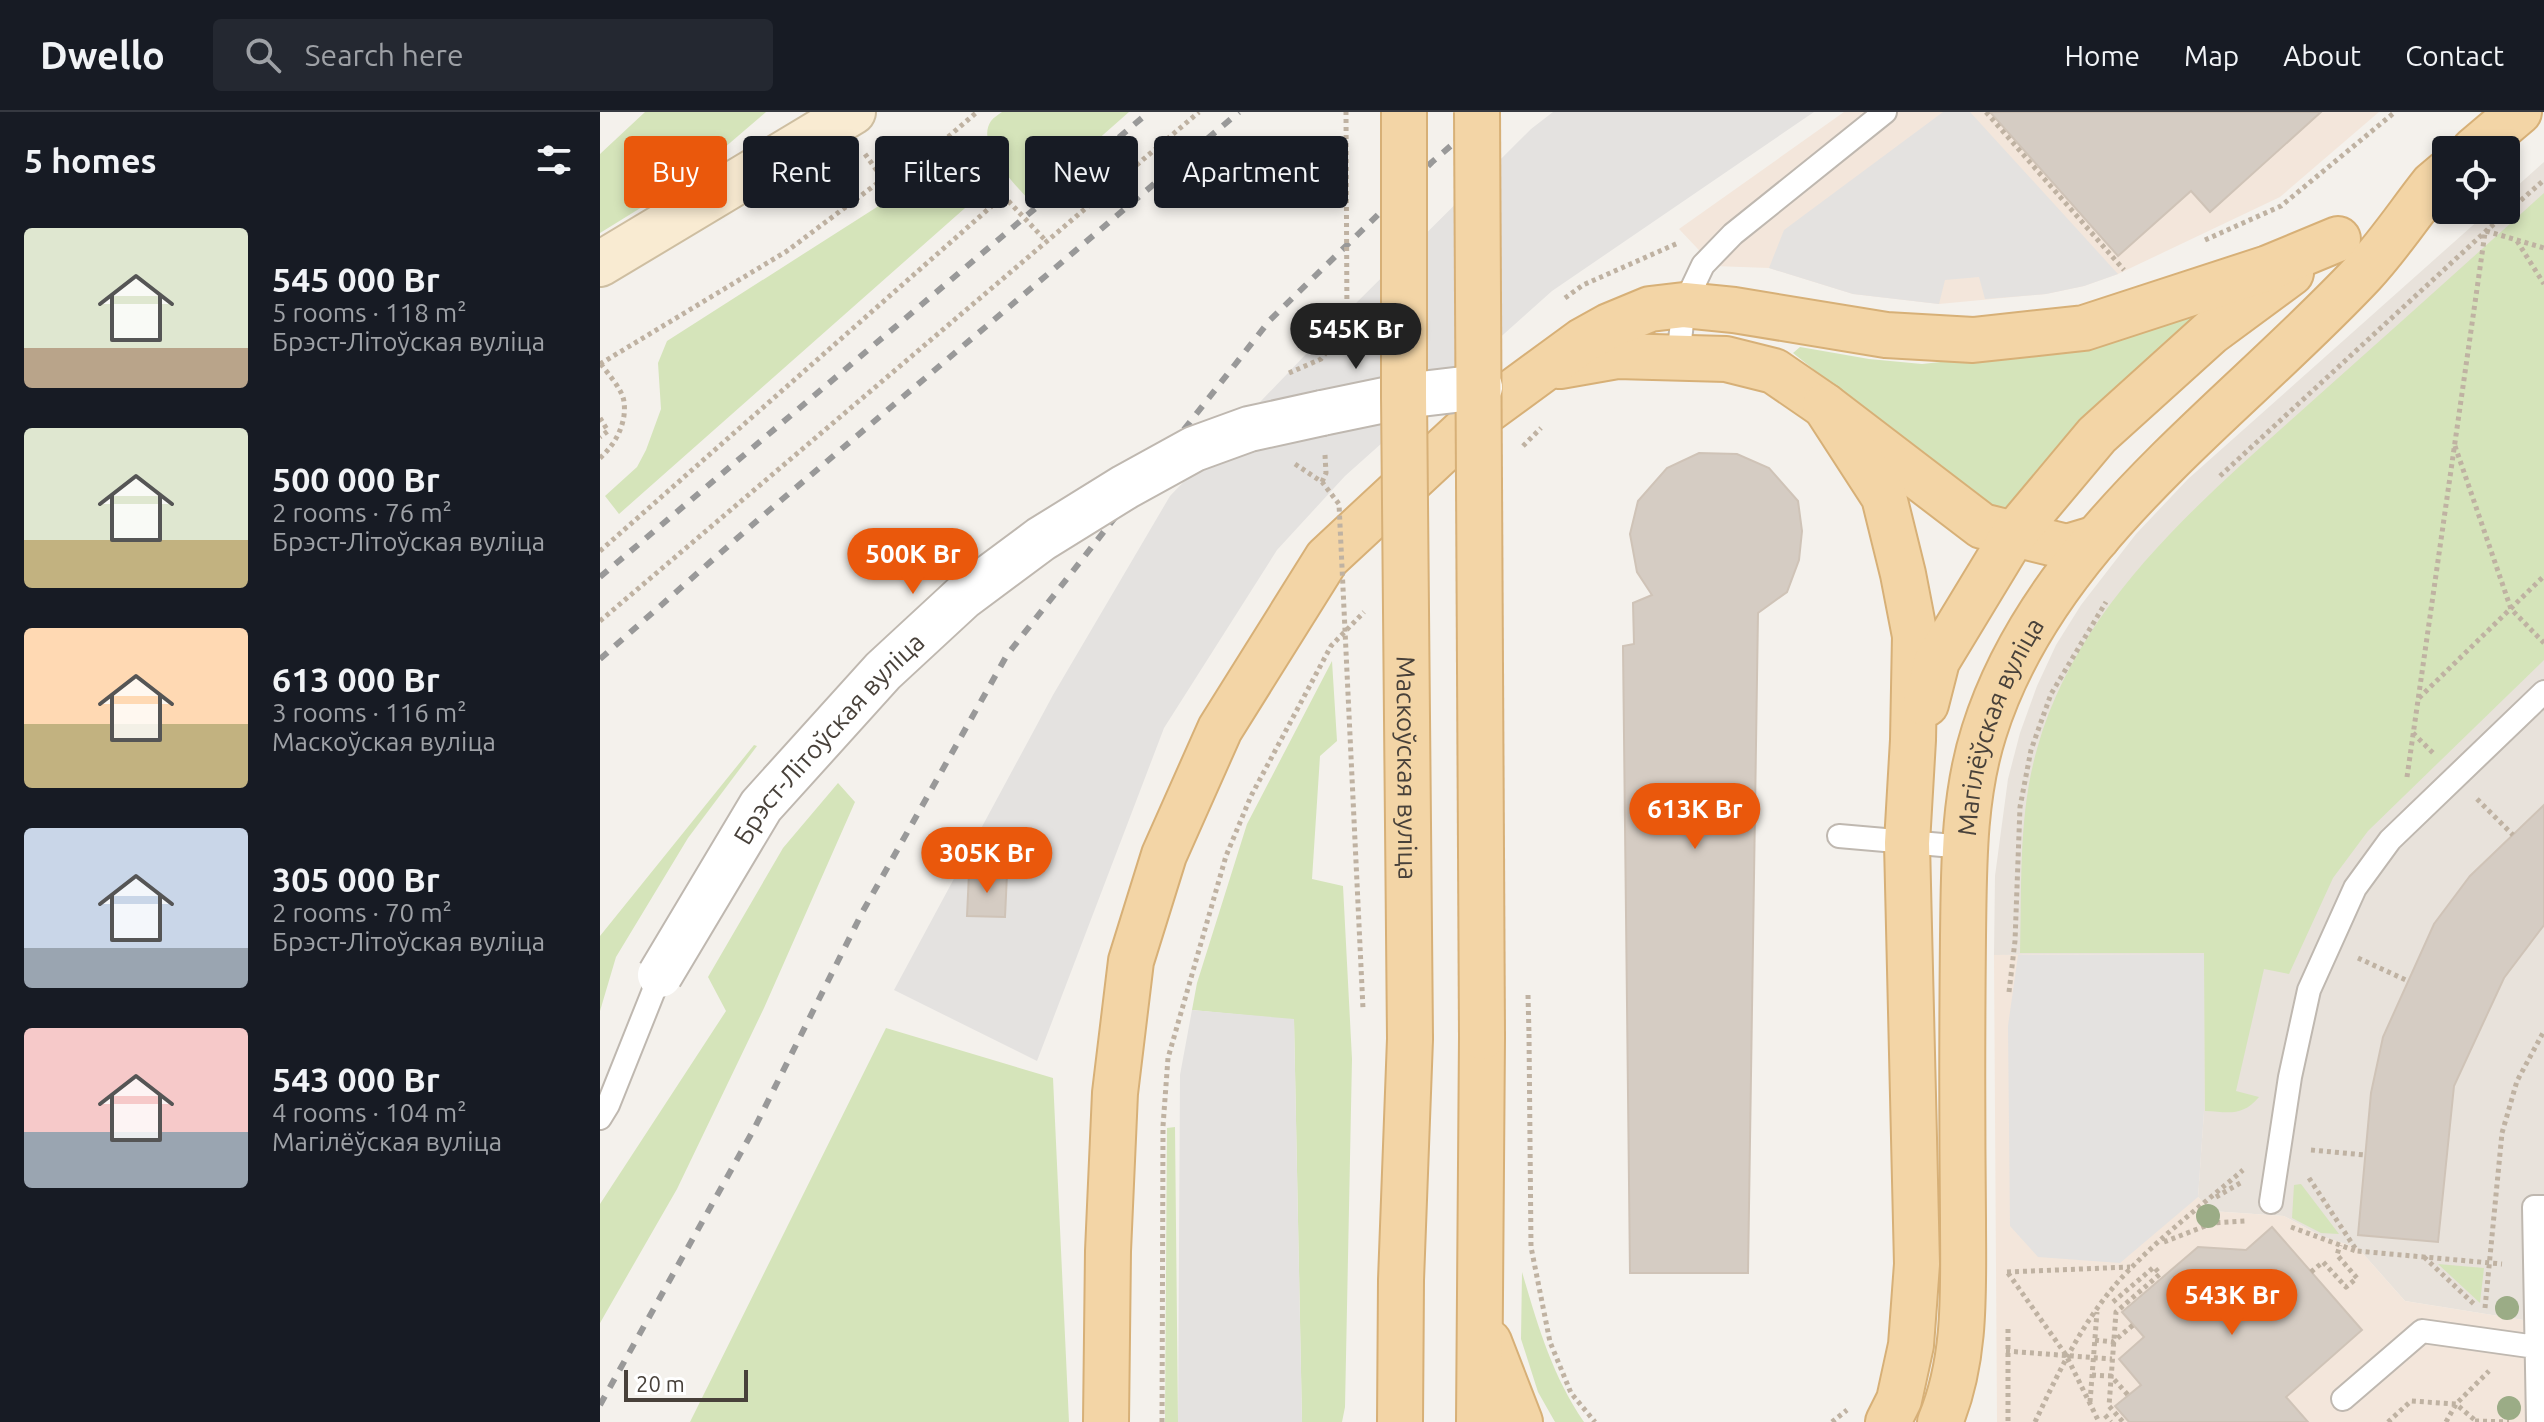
<!DOCTYPE html>
<meta charset="utf-8">
<style>
body{margin:0;font-family:Ubuntu,sans-serif;background:#242831;color:#f1f3f6;height:100vh;display:flex;flex-direction:column;font-size:30px;white-space:nowrap}
*{box-sizing:border-box;margin:0}
p{font-size:26px;color:#9ea1a6}
.icon{flex:none;width:44px;height:44px;fill:none;stroke:currentColor;stroke-width:2;stroke-linecap:round;stroke-linejoin:round}
.map{position:relative;flex:1;overflow:hidden}
.drawer{display:flex;flex-direction:column;background:#171b24;width:600px}
.drawer>*{flex:none}
.guide{position:absolute;left:24px;top:24px;width:760px;height:72px;display:flex;gap:16px}
.tools{position:absolute;left:1832px;top:24px;display:grid;gap:16px}
.tools a{display:grid;place-items:center;width:88px;height:88px;border-radius:8px;background:#171b24;box-shadow:0 4px 12px #0003;font-size:40px}
.scale{position:absolute;left:24px;bottom:20px;width:124px;box-sizing:border-box;padding-left:8px;border:4px solid #48413a;border-top:0;font-size:22px;line-height:28px;white-space:nowrap;color:#48413a;-webkit-text-stroke:6px #fff;paint-order:stroke}
.price{position:absolute;translate:-50% -68px;padding:0 18px;border-radius:28px;background:#ea580c;color:#fff;font-size:26px;line-height:52px;filter:drop-shadow(0 2px 4px #0008)}
.price::after{content:'';position:absolute;left:50%;top:48px;width:24px;height:18px;margin-left:-12px;background:inherit;clip-path:polygon(0 0,100% 0,50% 100%)}
.price.on{background:#222;color:#fff}
ul{padding:0;list-style:none}
li{display:flex;align-items:center;gap:24px;height:200px;padding:0 24px}
li span{display:grid;place-items:center;flex:none;width:224px;height:160px;border-radius:8px;color:#555}
li>.icon{margin-inline-start:auto}
span .icon{width:96px;height:96px;fill:#fffc;stroke-width:1}
li b{font-size:34px}
h2{display:flex;justify-content:space-between;align-items:center;height:96px;padding:0 24px;font-size:34px}
.chip{padding:0 28px;border-radius:8px;background:#171b24;box-shadow:0 4px 12px #0003;font-size:28px;line-height:72px}
.chip.on{background:#ea580c;color:#fff}
header{display:flex;align-items:center;gap:48px;box-sizing:border-box;height:112px;padding:0 40px;background:#171b24;border-bottom:2px solid #363941}
header strong{font-size:38px}
nav{display:flex;gap:44px;margin-inline-start:auto;font-size:28px}
.search{width:560px;height:72px;background:#242831;display:flex;align-items:center;gap:20px;box-sizing:border-box;padding:0 28px;border-radius:8px;color:#9ea1a6;font-size:30px}
main{display:flex;flex:1;min-height:0}
.map>svg:first-child{display:block}
.residential{fill:#e8e2db}
.commercial{fill:#f3e6db}
.green{fill:#d5e4ba}
.parking{fill:#e4e2e0}
.building{fill:#d5ccc3;stroke:#cfc3b7;stroke-width:2}
.lines{fill:none;stroke-linecap:round;stroke-linejoin:round}
.service-casing{stroke:#bfb8b0;stroke-width:26}
.minor-casing{stroke:#bfb8b0;stroke-width:48}
.secondary-casing{stroke:#cebea1;stroke-width:48}
.primary-casing{stroke:#d7b077;stroke-width:48}
.path{stroke:#bfb2a2;stroke-width:5;stroke-dasharray:4 4;stroke-linecap:butt}
.service{stroke:#fff;stroke-width:22}
.minor{stroke:#fff;stroke-width:44}
.secondary{stroke:#f9ebd2;stroke-width:44}
.primary{stroke:#f3d5a6;stroke-width:44}
.rail{stroke:#999;stroke-width:6;stroke-dasharray:10 10;stroke-linecap:butt}
.minor-bridge-casing{stroke:#bfb8b0;stroke-width:48;stroke-linecap:butt}
.primary-bridge-casing{stroke:#d7b077;stroke-width:48;stroke-linecap:butt}
.path-bridge{stroke:#bfb2a2;stroke-width:5;stroke-dasharray:4 4;stroke-linecap:butt}
.minor-bridge{stroke:#fff;stroke-width:44}
.primary-bridge{stroke:#f3d5a6;stroke-width:44}
.tree{fill:#9bac86}
.labels{text-anchor:middle;dominant-baseline:central;stroke-width:8;stroke-linejoin:round;paint-order:stroke}
.street-label{font-size:26px;fill:#48413a;stroke:#fff}
</style>
<header>
<strong>Dwello</strong>
<div class="search"><svg class="icon" aria-label="search" viewBox="0 0 24 24"><circle cx="10" cy="10" r="6"/><path d="M15 15l6 6"/></svg>Search here</div>
<nav><a>Home</a><a>Map</a><a>About</a><a>Contact</a></nav>
</header>
<main>
<section class="drawer">
<h2>5 homes<svg class="icon" aria-label="filters" viewBox="0 0 24 24"><path d="M4 7h16M4 17h16"/><circle cx="9" cy="7" r="2"/><circle cx="15" cy="17" r="2"/></svg></h2>
<ul>
<li><span style="background:linear-gradient(#dfe7d0 75%,#b9a48a 0)"><svg class="icon" aria-label="home" viewBox="0 0 24 24"><path d="M3 11l9-7 9 7M6 9v11h12V9"/></svg></span><div><b>545 000 Br</b><p>5 rooms · 118 m²</p><p>Брэст-Літоўская вуліца</p></div></li>
<li><span style="background:linear-gradient(#dfe7d0 70%,#c2b280 0)"><svg class="icon" aria-label="home" viewBox="0 0 24 24"><path d="M3 11l9-7 9 7M6 9v11h12V9"/></svg></span><div><b>500 000 Br</b><p>2 rooms · 76 m²</p><p>Брэст-Літоўская вуліца</p></div></li>
<li><span style="background:linear-gradient(#ffd9b3 60%,#c2b280 0)"><svg class="icon" aria-label="home" viewBox="0 0 24 24"><path d="M3 11l9-7 9 7M6 9v11h12V9"/></svg></span><div><b>613 000 Br</b><p>3 rooms · 116 m²</p><p>Маскоўская вуліца</p></div></li>
<li><span style="background:linear-gradient(#c9d6e8 75%,#9aa5b1 0)"><svg class="icon" aria-label="home" viewBox="0 0 24 24"><path d="M3 11l9-7 9 7M6 9v11h12V9"/></svg></span><div><b>305 000 Br</b><p>2 rooms · 70 m²</p><p>Брэст-Літоўская вуліца</p></div></li>
<li><span style="background:linear-gradient(#f6c9c9 65%,#9aa5b1 0)"><svg class="icon" aria-label="home" viewBox="0 0 24 24"><path d="M3 11l9-7 9 7M6 9v11h12V9"/></svg></span><div><b>543 000 Br</b><p>4 rooms · 104 m²</p><p>Магілёўская вуліца</p></div></li>
</ul>
</section>
<div class="map">
<svg width="1944" height="1310" viewBox="0 0 1944 1310">
<rect width="100%" height="100%" fill="#f4f1ec"/>
<path class="residential" d="M 1944,50 L 1944,1310 L 1936,1210 L 1805,1189 L 1758,1136 L 1721,1124 L 1684,1104 L 1611,1099 L 1598,1085 L 1604,999 L 1603,842 L 1394,843 L 1395,764 L 1408,667 L 1420,621 L 1437,574 L 1456,533 L 1481,493 L 1536,422 L 1588,367 L 1890,98 L 1906,98 L 1906,84 Z"/>
<path class="commercial" d="M 1244,0 L 1779,0 L 1680,85 L 1518,162 L 1484,174 L 1446,182 L 1339,192 L 1253,182 L 1169,156 L 1114,154 L 1079,117 Z
M 1604,842 L 1604,999 L 1598,1085 L 1611,1099 L 1684,1104 L 1721,1124 L 1758,1136 L 1805,1189 L 1936,1210 L 1938,1310 L 1397,1310 L 1394,843 Z"/>
<path class="green" d="M 45,0 L 166,0 L 89,66 L 0,121 L 0,42 Z
M 402,0 L 529,0 L 429,88 C 414,72 375,32 391,9 C 394,5 398,3 402,0 Z
M 331,52 C 354,54 365,65 382,81 L 19,402 L 5,384 L 37,355 L 46,338 L 61,297 L 58,251 L 67,229 L 277,95 L 310,64 Z
M 1944,81 L 1944,548 L 1768,719 L 1733,766 L 1689,862 L 1664,857 L 1636,979 L 1659,985 C 1642,1005 1629,1000 1605,999 L 1604,841 L 1420,841 C 1422,774 1418,703 1437,637 C 1479,487 1608,383 1719,283 C 1794,216 1869,149 1944,81 Z
M 1589,201 L 1594,211 L 1421,388 L 1406,395 L 1383,393 L 1193,241 L 1200,235 L 1269,247 L 1322,252 L 1386,245 Z
M 732,549 L 737,629 L 720,644 L 712,767 L 743,774 L 752,947 L 745,1295 L 742,1310 L 702,1310 L 694,908 L 592,898 L 597,871 L 647,712 Z
M 154,633 L 157,634 L 88,726 L 16,845 L 0,899 L 0,824 Z
M 238,671 L 255,690 L 164,896 L 77,1077 L 0,1211 L 0,1092 L 126,899 L 108,865 L 183,736 Z
M 286,916 L 453,966 L 469,1310 L 90,1310 Z
M 575,1015 L 578,1310 L 565,1310 L 567,1016 Z
M 1701,1072 L 1739,1122 L 1721,1121 L 1692,1106 L 1694,1073 Z
M 1838,1152 L 1884,1156 L 1880,1191 Z
M 922,1160 C 938,1214 952,1263 984,1310 L 955,1310 L 938,1280 L 921,1227 Z"/>
<path class="parking" d="M 953,0 L 1214,0 L 952,179 L 745,364 L 677,438 L 564,616 L 437,949 L 294,878 L 453,583 L 570,384 L 733,214 L 931,17 Z
M 1343,0 L 1370,0 L 1518,162 L 1484,174 L 1446,182 L 1385,187 L 1379,165 L 1345,168 L 1339,192 L 1253,182 L 1169,156 L 1184,118 Z
M 1604,842 L 1604,999 L 1598,1085 L 1520,1151 L 1438,1145 L 1410,1114 L 1408,914 L 1418,843 Z
M 592,898 L 694,907 L 702,1310 L 578,1310 L 580,963 Z"/>
<path class="building" d="M 1390,0 L 1721,0 L 1610,100 L 1591,79 L 1518,144 Z
M 1099,341 L 1137,342 L 1169,356 L 1198,389 L 1202,419 L 1199,448 L 1187,480 L 1158,501 L 1148,1161 L 1030,1161 L 1023,534 L 1034,532 L 1033,491 L 1052,483 L 1037,460 L 1030,422 L 1038,389 L 1067,356 Z
M 1944,693 L 1944,813 L 1904,866 L 1854,974 L 1838,1130 L 1758,1123 L 1771,981 L 1783,925 L 1834,812 L 1870,764 Z
M 369,761 L 407,762 L 405,805 L 367,804 Z
M 1672,1115 L 1762,1218 L 1686,1285 L 1708,1310 L 1529,1310 L 1515,1294 L 1541,1273 L 1519,1247 L 1544,1225 L 1522,1200 L 1598,1135 L 1646,1138 Z"/>
<g class="lines">
<g class="service-casing">
<path id="service" d="M 1078,246 L 1084,193 L 1103,153 L 1133,122 L 1285,0
M 1239,724 L 1365,735
M 0,1006 L 8,993 L 60,863
M 1671,1090 L 1690,965 L 1709,878 L 1755,776 L 1790,728 L 1944,580
M 1743,1287 L 1822,1219 L 1936,1235
M 1938,1310 L 1934,1095 L 1944,1095"/>
</g>
<g class="minor-casing">
<path id="minor" d="M 722,301 L 804,284"/>
</g>
<g class="secondary-casing">
<path id="secondary" d="M 0,152 L 253,0"/>
</g>
<g class="primary-casing">
<g id="primary">
<path d="M 1874,38 L 1919,0"/>
<path d="M 960,254 L 1017,244 L 1126,247 L 1174,259 L 1225,294 L 1382,414 L 1467,435 L 1497,426"/>
<path d="M 1225,294 L 1284,385 L 1303,462 L 1315,524 L 1313,628 L 1307,731 L 1317,1152 L 1311,1233 L 1299,1288 L 1288,1310"/>
<path d="M 1326,592 L 1337,549 L 1414,422 L 1497,323 L 1611,220 L 1691,161"/>
<path d="M 889,1230 L 920,1310"/>
<path d="M 506,1310 L 508,1139 L 515,981 L 531,849 L 564,743 L 620,617 L 727,446 L 881,303 L 982,229 L 1009,214 L 1050,197 L 1084,193 L 1134,198 L 1286,223 L 1373,228 L 1484,216 L 1668,156 L 1738,127"/>
<path d="M 800,1310 L 801,1168 L 810,927"/>
<path d="M 879,1310 L 882,925"/>
<path id="s1" d="M 1340,1310 C 1367,1246 1363,1176 1363,1108 C 1362,1013 1362,919 1363,824 C 1364,756 1363,686 1384,620 C 1444,428 1631,302 1763,161 C 1789,133 1810,101 1833,72 L 1846,61"/>
</g>
</g>
<path class="path" d="M 1386,0 L 1524,158
M 348,25 L 447,130
M 265,42 L 283,67
M 1886,119 L 1944,136
M 1605,128 L 1681,94 L 1795,0
M 1917,129 L 1944,172
M 965,186 L 983,173 L 1078,131
M 0,252 L 187,139 L 283,67 L 348,25 L 377,0
M 0,306 L 8,319 L 0,325
M 923,334 L 941,316
M 1855,334 L 1911,497 L 1944,531
M 0,346 C 15,333 27,311 24,290 C 23,278 8,262 1,252
M 1620,364 L 1886,119 L 1944,68
M 722,370 L 726,361 L 725,343
M 0,439 L 402,85
M 0,509 L 599,0
M 1819,586 L 1944,464
M 1813,621 L 1834,642
M 1807,665 L 1885,121
M 1877,687 L 1913,723
M 1758,846 L 1808,869
M 1409,880 L 1415,829 L 1420,695 L 1431,638 L 1451,582 L 1506,490
M 929,922 L 931,1135 L 950,1230 L 971,1281 L 995,1310
M 1711,1038 L 1765,1043
M 1709,1066 L 1757,1139 L 1902,1152
M 1616,1085 L 1642,1070
M 1691,1115 L 1756,1139
M 1564,1130 L 1613,1111 L 1646,1109
M 1824,1145 L 1875,1193
M 1407,1160 L 1530,1155
M 1711,1160 L 1723,1150 L 1746,1175 L 1757,1166 L 1737,1143 L 1740,1133
M 1408,1161 L 1466,1243 L 1499,1310
M 1513,1190 L 1554,1155 L 1560,1162 L 1516,1200 L 1509,1294 L 1523,1310
M 1885,1196 L 1902,1021 L 1917,969 L 1944,919
M 1408,1217 L 1408,1310
M 1495,1228 L 1513,1230 L 1533,1213
M 1406,1239 L 1512,1247
M 1492,1263 L 1511,1264 L 1528,1283
M 1490,1290 L 1497,1200
M 1505,1303 L 1511,1310
M 1875,1309 L 1909,1310
M 562,1310 L 563,1014 L 568,946 L 626,744 L 651,684 L 731,534 L 764,500
M 1232,1310 L 1247,1298
M 1435,1310 C 1461,1255 1488,1198 1532,1155 C 1566,1120 1606,1090 1643,1058
M 1788,1310 L 1811,1289 L 1856,1292 L 1877,1310
M 1846,1310 L 1856,1292 L 1889,1259"/>
<use href="#service" class="service"/>
<use href="#minor" class="minor"/>
<use href="#secondary" class="secondary"/>
<use href="#primary" class="primary"/>
<path class="rail" d="M 0,465 L 549,0
M 0,547 L 159,407 L 639,0
M 0,1293 L 154,1017 L 263,799 L 407,543 L 670,208 L 832,50 L 890,0"/>
<g class="minor-bridge-casing">
<g id="minor-bridge">
<path d="M 804,284 L 880,275"/>
<path id="s2" d="M 60,863 L 161,694 L 283,559 L 363,485 L 441,427 L 525,375 L 594,337 L 649,317 L 722,301"/>
</g>
</g>
<g class="primary-bridge-casing">
<g id="primary-bridge">
<path id="s3" d="M 804,0 L 804,284 L 810,927"/>
<path d="M 877,0 L 882,925"/>
</g>
</g>
<path class="path-bridge" d="M 689,261 L 721,247 L 747,214 L 746,0
M 695,352 L 722,370 L 739,392 L 763,897
M 928,883 L 929,922"/>
<use href="#minor-bridge" class="minor-bridge"/>
<use href="#primary-bridge" class="primary-bridge"/>
</g>
<g class="tree">
<circle cx="1608" cy="1104" r="12"/>
<circle cx="1907" cy="1196" r="12"/>
<circle cx="1909" cy="1296" r="12"/>
</g>
<g class="labels">
<g class="street-label">
<text stroke="none"><textPath href="#s1" startOffset="704">Магілёўская вуліца</textPath></text>
<text stroke="none"><textPath href="#s2" startOffset="292">Брэст-Літоўская вуліца</textPath></text>
<text stroke="none"><textPath href="#s3" startOffset="656">Маскоўская вуліца</textPath></text>
</g>
</g>
</svg>
<div class="tools">
<a><svg class="icon" aria-label="locate" viewBox="0 0 24 24"><circle cx="12" cy="12" r="6"/><path d="M12 2v4M12 18v4M2 12h4M18 12h4"/></svg></a>
</div>
<div class="scale">20 m</div>
<b class="price on" style="left:756px;top:259px">545K Br</b>
<b class="price" style="left:313px;top:484px">500K Br</b>
<b class="price" style="left:1095px;top:739px">613K Br</b>
<b class="price" style="left:387px;top:783px">305K Br</b>
<b class="price" style="left:1632px;top:1225px">543K Br</b>
<div class="guide">
<a class="chip on">Buy</a>
<a class="chip">Rent</a>
<a class="chip">Filters</a>
<a class="chip">New</a>
<a class="chip">Apartment</a>
</div>
</div>
</main>
